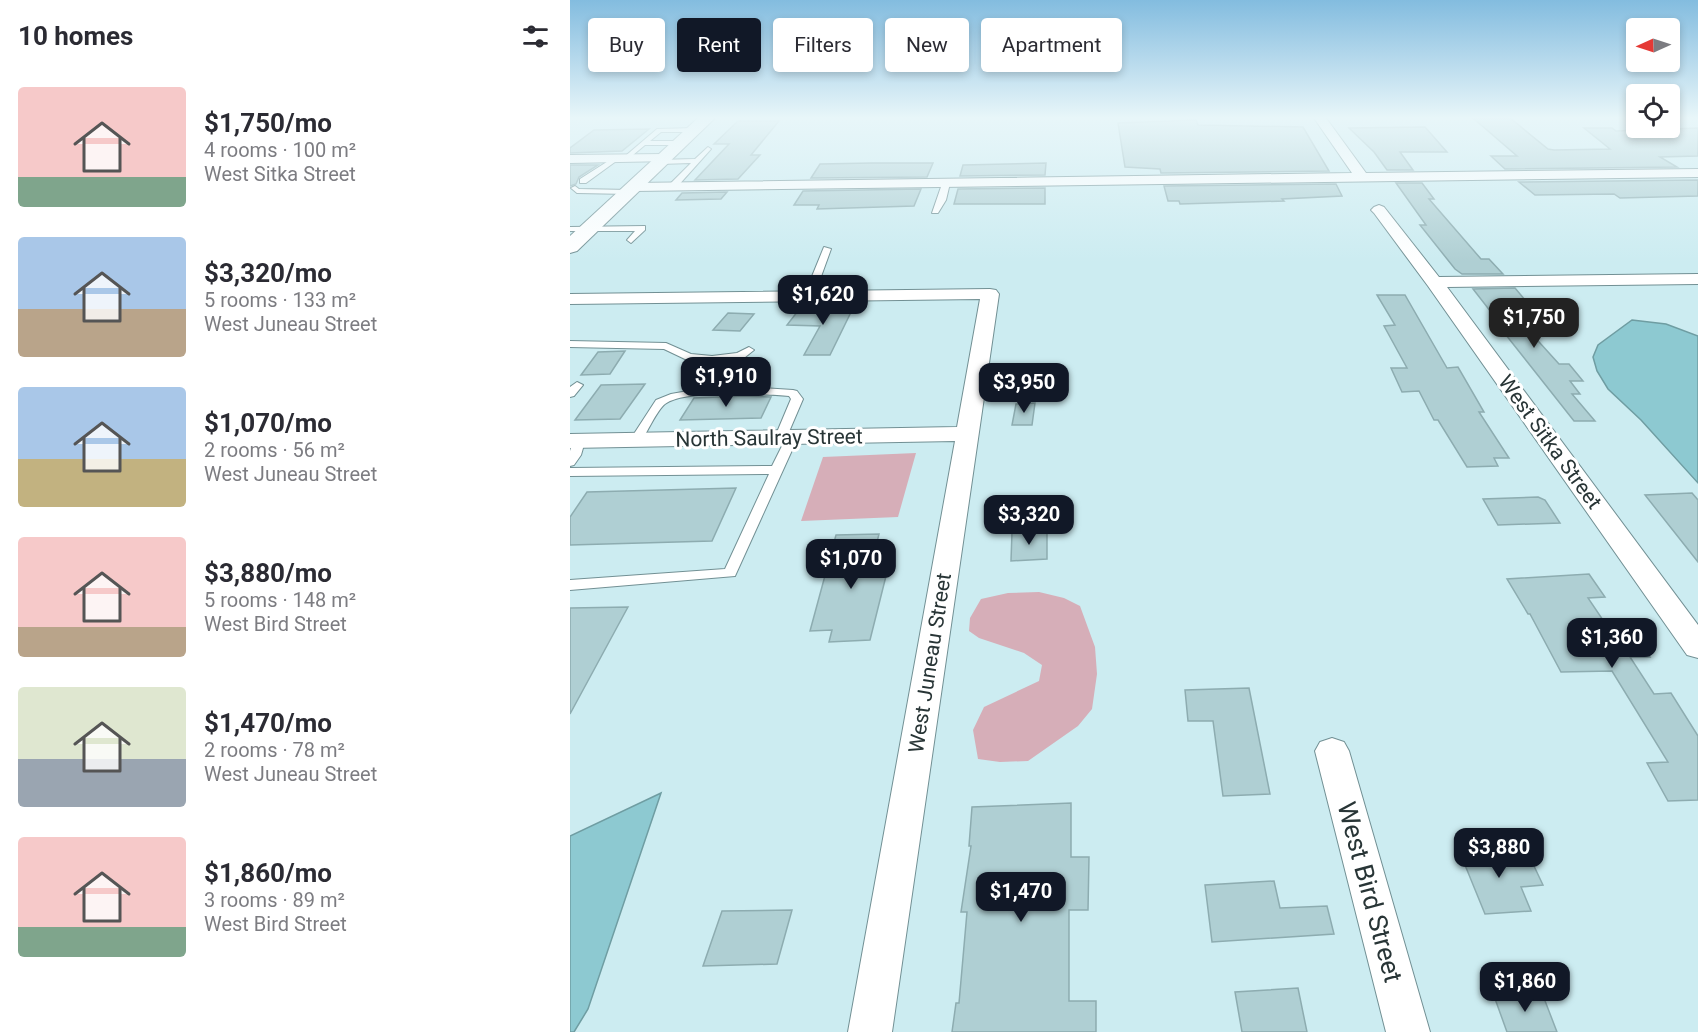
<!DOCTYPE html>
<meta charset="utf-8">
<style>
body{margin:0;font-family:Roboto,sans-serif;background:#f7f7f7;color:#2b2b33;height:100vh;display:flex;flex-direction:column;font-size:22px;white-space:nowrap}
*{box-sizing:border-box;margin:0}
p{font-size:20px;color:#7c7c81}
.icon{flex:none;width:33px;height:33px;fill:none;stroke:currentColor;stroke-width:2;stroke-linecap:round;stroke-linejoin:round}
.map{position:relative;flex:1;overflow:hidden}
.sheet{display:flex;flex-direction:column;background:#fff;width:570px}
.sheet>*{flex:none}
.top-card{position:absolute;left:18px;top:18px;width:570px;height:54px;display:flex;gap:12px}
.needle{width:39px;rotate:267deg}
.tools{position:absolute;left:1056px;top:18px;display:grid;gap:12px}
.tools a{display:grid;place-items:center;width:54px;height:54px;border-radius:6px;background:#fff;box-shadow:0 3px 9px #0003;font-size:30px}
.price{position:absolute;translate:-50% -51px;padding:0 14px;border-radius:12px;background:#111827;color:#fff;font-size:20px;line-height:39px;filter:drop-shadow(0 2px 3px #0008)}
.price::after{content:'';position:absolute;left:50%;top:36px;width:18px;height:14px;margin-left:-9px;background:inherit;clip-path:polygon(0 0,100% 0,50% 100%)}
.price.current{background:#222;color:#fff}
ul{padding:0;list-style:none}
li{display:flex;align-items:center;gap:18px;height:150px;padding:0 18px}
li span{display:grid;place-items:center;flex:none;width:168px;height:120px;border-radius:6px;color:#555}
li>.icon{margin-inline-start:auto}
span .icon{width:72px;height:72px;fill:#fffc;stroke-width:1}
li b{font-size:26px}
h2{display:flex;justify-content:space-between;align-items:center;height:72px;padding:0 18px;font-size:26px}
.pill{padding:0 21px;border-radius:6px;background:#fff;box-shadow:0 3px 9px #0003;font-size:21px;line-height:54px}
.pill.current{background:#111827;color:#fff}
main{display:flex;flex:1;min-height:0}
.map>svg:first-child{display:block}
.green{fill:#d6aeb8}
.water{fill:#8dc9d1;stroke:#6f9da2;stroke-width:1.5}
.building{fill:#afcfd3;stroke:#8dacb0;stroke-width:1.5}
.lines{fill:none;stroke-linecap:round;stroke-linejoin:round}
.lane-casing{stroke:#729094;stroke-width:2}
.street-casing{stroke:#729094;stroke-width:2}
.secondary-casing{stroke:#729094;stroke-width:2}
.lane{fill:#fff;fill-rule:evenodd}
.street{fill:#fff;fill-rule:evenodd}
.secondary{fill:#fff;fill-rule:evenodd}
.labels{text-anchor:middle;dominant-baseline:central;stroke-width:6;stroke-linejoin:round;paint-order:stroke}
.street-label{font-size:21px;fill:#283536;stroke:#fff}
.near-street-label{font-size:26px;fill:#283536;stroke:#fff}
</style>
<main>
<section class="sheet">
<h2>10 homes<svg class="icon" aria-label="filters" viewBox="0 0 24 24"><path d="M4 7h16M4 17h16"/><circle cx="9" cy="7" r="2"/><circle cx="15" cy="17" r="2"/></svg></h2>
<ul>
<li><span style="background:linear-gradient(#f6c9c9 75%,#7fa58c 0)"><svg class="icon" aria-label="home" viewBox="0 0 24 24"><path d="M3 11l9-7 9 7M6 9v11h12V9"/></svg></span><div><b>$1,750/mo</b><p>4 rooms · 100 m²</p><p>West Sitka Street</p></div></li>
<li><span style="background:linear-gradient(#a9c7e8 60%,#b9a48a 0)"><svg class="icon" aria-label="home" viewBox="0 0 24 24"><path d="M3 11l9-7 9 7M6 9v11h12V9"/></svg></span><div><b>$3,320/mo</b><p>5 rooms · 133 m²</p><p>West Juneau Street</p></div></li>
<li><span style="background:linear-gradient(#a9c7e8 60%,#c2b280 0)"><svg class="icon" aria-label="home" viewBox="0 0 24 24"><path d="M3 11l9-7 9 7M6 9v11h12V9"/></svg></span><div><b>$1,070/mo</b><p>2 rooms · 56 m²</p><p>West Juneau Street</p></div></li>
<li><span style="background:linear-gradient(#f6c9c9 75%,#b9a48a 0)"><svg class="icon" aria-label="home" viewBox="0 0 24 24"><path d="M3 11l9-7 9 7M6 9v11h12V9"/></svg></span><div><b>$3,880/mo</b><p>5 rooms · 148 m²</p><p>West Bird Street</p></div></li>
<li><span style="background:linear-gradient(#dfe7d0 60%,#9aa5b1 0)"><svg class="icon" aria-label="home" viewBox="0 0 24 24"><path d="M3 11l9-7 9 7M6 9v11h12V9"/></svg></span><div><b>$1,470/mo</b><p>2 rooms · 78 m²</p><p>West Juneau Street</p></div></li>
<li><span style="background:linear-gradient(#f6c9c9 75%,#7fa58c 0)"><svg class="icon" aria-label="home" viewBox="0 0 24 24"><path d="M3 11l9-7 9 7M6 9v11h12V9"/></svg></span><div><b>$1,860/mo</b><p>3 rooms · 89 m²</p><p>West Bird Street</p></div></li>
</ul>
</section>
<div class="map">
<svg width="1128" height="1032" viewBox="0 0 1128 1032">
<rect width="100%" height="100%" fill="#ccecf1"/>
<path class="green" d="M 346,453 L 328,517 L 231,521 L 253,457 Z
M 469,592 L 494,598 L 510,606 L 525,647 L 527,674 L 522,709 L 508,726 L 458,761 L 430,762 L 408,759 L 403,730 L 414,707 L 469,681 L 472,665 L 454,653 L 409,638 L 399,631 L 400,618 L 411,599 L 438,593 Z"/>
<path class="water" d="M 1062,320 L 1096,324 L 1128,336 L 1128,483 L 1071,420 L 1038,389 L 1027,371 L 1023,357 L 1028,345 Z
M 91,793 L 18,1009 L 4,1032 L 0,1032 L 0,836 Z"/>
<path class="building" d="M 903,118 L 940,118 L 978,149 L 984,150 L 1040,149 L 1014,128 L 1042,128 L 1046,131 L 1128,128 L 1128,156 L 1090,157 L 1107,167 L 935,169 L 921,156 L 947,156 Z
M 626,120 L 628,125 L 733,127 L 759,171 L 591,173 L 590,169 L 555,167 L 548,123 Z
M 168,121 L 209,121 L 181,155 L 190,155 L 168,179 L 125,180 L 159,144 L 144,144 Z
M 855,127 L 877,152 L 830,152 L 843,170 L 817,170 L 804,152 L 779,128 Z
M 79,129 L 52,151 L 0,153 L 0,148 L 24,130 Z
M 302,163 L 363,163 L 357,177 L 241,178 L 250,164 Z
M 476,163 L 475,175 L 390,176 L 393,165 Z
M 0,165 L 28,165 L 9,177 L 6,184 L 0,186 Z
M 1128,180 L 1128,196 L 1050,198 L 1044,194 L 965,195 L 949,182 Z
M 826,183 L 852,183 L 864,199 L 859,199 L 911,259 L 919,259 L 933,274 L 892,274 L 885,269 L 850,225 L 856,225 Z
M 766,184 L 772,196 L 712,199 L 714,201 L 610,204 L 609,201 L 598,201 L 594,186 Z
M 475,188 L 475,204 L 384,204 L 388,189 Z
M 351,189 L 344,206 L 247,209 L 249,205 L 224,205 L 233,191 Z
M 157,192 L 151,199 L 106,200 L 112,193 Z
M 945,288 L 965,312 L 942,312 L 989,364 L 999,364 L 1013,381 L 1000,381 L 1010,394 L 1002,394 L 1025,421 L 1004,421 L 932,330 L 935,330 L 903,289 Z
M 807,295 L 835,295 L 877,368 L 888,367 L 914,412 L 909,412 L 939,458 L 924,458 L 928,466 L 897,467 L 868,420 L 864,420 L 849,391 L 832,392 L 821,368 L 837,368 L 814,326 L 825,325 Z
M 261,306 L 284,306 L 260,355 L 234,355 L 250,326 L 217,325 L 231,307 Z
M 158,313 L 184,314 L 170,331 L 143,330 Z
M 55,351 L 40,374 L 11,375 L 28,352 Z
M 75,384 L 50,419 L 5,420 L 31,385 Z
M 174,396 L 201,397 L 191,418 L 110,420 L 124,398 Z
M 465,403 L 462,425 L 442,425 L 446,404 Z
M 166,488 L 142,541 L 0,545 L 0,517 L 17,492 Z
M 1122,493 L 1128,500 L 1128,562 L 1075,495 Z
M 968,497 L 975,500 L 990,523 L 928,525 L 913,499 Z
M 477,530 L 477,559 L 441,561 L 442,532 Z
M 309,534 L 301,565 L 319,564 L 300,640 L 259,642 L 262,630 L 240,631 L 266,535 Z
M 1019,574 L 1035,597 L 1018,598 L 1041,632 L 1063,632 L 1080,657 L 1060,657 L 1084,694 L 1101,693 L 1128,736 L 1128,800 L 1098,801 L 1077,763 L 1098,762 L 1042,671 L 991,672 L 960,614 L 958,614 L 937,579 Z
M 58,607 L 0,714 L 0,608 Z
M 679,688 L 700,794 L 653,796 L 643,721 L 618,721 L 615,690 Z
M 501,803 L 501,857 L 519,857 L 518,910 L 499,910 L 499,1001 L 526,1001 L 526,1032 L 382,1032 L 386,1003 L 389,1003 L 397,912 L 391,912 L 401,846 L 399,846 L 402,807 Z
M 932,844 L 941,866 L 963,864 L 973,885 L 951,887 L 961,911 L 915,914 L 888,848 Z
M 704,881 L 710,908 L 757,906 L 764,934 L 642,942 L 635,885 Z
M 222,910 L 207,964 L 133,966 L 152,911 Z
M 728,988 L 737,1032 L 672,1032 L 665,992 Z
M 972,993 L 987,1032 L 937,1032 L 924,996 Z"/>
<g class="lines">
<g class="lane-casing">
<path id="lane" d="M 87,129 L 124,128 L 127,130 L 124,132 L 91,132 L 80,141 L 111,141 L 114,143 L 111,145 L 75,145 L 57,160 L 53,160 L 53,158 Z
M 138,147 L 141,149 L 106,188 L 100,188 L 100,184 L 121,163 L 90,164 L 87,164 L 87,160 L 125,159 Z
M 43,158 L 49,159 L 16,183 L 10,183 L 10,179 Z
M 373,181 L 380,183 L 376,200 L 368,213 L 362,213 Z
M 5,186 L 9,189 L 59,190 L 63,192 L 59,194 L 7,193 L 1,188 Z
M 75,226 L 75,230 L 61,243 L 57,240 L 65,231 L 0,231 L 0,227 Z
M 254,247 L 261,249 L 244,296 L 236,298 L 234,296 Z
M 0,341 L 96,343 L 121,354 L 142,356 L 167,353 L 179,347 L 184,350 L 174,358 L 142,362 L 115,359 L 94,349 L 0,347 Z
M 7,382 L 13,385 L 4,396 L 0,397 L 0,387 Z
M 135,388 L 174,387 L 223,390 L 227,391 L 233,399 L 218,434 L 226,434 L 228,437 L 165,576 L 0,590 L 0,580 L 155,569 L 199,474 L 0,476 L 0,468 L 202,466 L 215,440 L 207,440 L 205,437 L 221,399 L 219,396 C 193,394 116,389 95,404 C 87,410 77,433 70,443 L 62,443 L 60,440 L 86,400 L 101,394 Z
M 9,437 L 15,441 L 11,455 L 4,465 L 0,466 L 0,451 L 3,441 Z"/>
</g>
<g class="street-casing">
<path id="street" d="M 744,118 L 756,118 L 796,173 L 1128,169 L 1128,177 L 64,191 L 57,187 L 64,183 L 782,173 Z
M 94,154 L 99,155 L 101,158 L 99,161 L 0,163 L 0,155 Z
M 809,205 L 814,207 L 869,277 L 1128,274 L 1128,284 L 877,287 L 1128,625 L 1128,658 L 1117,655 L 858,286 L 804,213 L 801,210 L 804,207 Z
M 420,289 L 426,290 L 429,294 L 322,1032 L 278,1032 L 385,441 L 0,448 L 0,434 L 387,427 L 410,299 L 0,304 L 0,294 Z
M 762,738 L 774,742 L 779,751 L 860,1032 L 816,1032 L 745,751 L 750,742 Z"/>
</g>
<g class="secondary-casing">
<path id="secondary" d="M 128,118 L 145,118 L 7,251 L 0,253 L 0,236 Z"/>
</g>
<use href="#lane" class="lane"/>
<use href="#street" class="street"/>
<use href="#secondary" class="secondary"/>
</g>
<linearGradient id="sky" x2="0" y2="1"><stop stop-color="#83bcdf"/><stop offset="0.45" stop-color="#e8f6f9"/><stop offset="1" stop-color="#e8f6f9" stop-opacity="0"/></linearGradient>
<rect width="1128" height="262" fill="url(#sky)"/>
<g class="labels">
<g class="street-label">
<text transform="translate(199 438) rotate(-1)">North Saulray Street</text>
<text transform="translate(980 442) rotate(54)">West Sitka Street</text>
<text transform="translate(360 663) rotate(-81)">West Juneau Street</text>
</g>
<g class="near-street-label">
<text transform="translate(800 892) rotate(75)">West Bird Street</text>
</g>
</g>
</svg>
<div class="tools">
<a><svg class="needle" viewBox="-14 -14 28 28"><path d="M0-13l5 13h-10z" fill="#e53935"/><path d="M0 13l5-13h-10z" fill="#7c7c81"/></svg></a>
<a><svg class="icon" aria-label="locate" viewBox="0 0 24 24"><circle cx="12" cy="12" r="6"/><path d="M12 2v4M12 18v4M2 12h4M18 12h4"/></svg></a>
</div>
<b class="price" style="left:253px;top:326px">$1,620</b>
<b class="price current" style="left:964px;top:349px">$1,750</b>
<b class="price" style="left:156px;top:408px">$1,910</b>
<b class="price" style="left:454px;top:414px">$3,950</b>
<b class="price" style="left:459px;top:546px">$3,320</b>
<b class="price" style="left:281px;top:590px">$1,070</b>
<b class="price" style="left:1042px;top:669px">$1,360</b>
<b class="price" style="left:929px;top:879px">$3,880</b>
<b class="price" style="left:451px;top:923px">$1,470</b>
<b class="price" style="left:955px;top:1013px">$1,860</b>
<div class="top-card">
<a class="pill">Buy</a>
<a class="pill current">Rent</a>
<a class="pill">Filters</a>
<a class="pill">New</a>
<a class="pill">Apartment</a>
</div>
</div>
</main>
